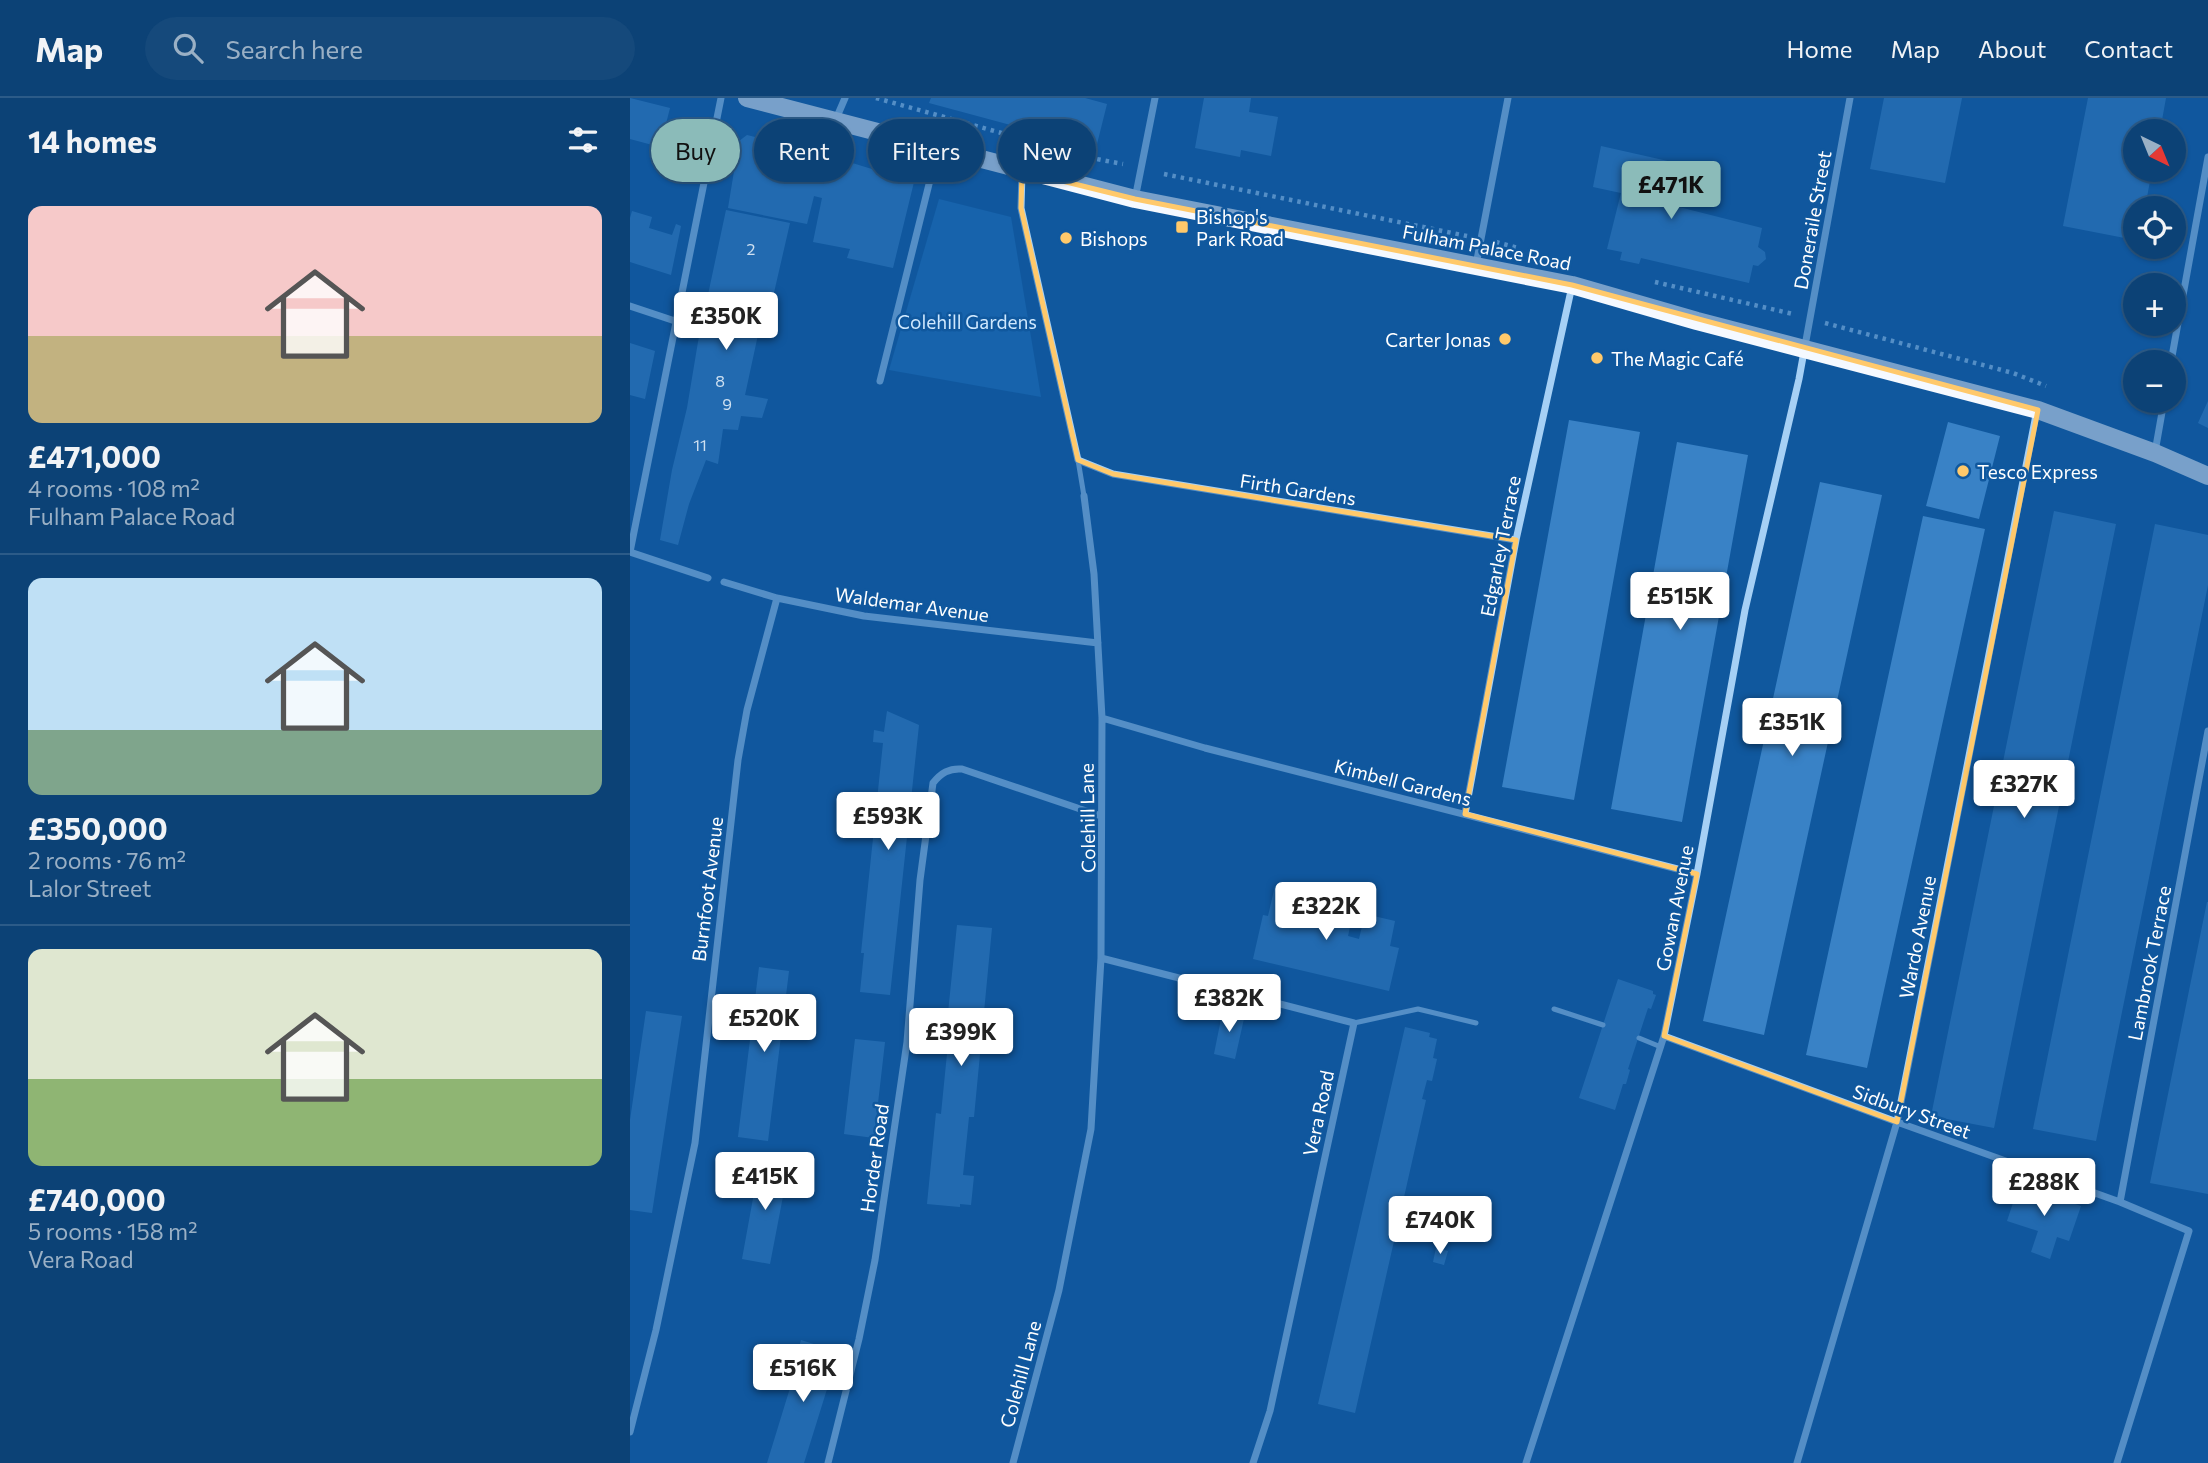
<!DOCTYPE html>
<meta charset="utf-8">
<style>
body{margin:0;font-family:Commissioner,sans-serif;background:#15497b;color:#f1f3f6;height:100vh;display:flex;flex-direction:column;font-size:26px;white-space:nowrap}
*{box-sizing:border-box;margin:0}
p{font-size:23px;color:#9ab0c5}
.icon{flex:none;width:38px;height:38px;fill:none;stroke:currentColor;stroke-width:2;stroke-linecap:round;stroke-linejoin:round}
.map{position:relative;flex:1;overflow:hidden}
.sheet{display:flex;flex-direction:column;background:#0c4276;width:630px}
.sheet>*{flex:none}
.hud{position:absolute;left:21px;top:21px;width:665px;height:63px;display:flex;gap:14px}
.needle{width:46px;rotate:137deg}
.fabs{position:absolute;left:1493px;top:21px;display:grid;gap:14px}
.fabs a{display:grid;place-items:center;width:63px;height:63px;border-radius:50%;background:#0c4276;box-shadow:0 2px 5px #0004,0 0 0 2px #2c5b88;font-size:35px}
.price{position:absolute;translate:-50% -60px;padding:0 16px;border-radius:7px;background:#fff;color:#222;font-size:23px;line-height:46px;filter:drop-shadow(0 2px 4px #0008)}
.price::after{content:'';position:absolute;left:50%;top:42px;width:21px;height:16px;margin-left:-10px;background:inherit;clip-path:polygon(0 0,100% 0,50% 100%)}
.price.on{background:#8bbbb9;color:#111}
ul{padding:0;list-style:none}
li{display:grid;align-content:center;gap:14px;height:371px;padding:0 28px}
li+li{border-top:2px solid #2c5b88}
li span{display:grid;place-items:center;height:217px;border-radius:14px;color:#555}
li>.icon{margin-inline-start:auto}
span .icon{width:126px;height:126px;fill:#fffc;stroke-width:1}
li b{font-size:30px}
h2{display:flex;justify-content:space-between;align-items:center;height:84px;padding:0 28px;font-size:30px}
.pill{padding:0 24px;border-radius:32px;background:#0c4276;box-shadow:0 2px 5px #0004,0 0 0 2px #2c5b88;font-size:24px;line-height:63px}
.pill.on{background:#8bbbb9;color:#111}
header{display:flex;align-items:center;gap:42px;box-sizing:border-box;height:98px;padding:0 35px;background:#0c4276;border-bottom:2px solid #2c5b88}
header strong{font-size:33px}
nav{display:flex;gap:38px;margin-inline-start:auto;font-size:24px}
.search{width:490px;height:63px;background:#15497b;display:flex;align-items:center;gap:18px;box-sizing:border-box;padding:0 24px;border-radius:38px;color:#9ab0c5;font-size:26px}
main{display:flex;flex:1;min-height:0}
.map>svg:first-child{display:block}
.green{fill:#1f71bc}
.building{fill:#3982c6}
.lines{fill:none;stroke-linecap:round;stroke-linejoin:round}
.path{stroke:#a6d0f5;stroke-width:4.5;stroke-dasharray:3.5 5;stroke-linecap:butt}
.lane{stroke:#a6d0f5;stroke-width:5}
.street{stroke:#a6d0f5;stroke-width:7}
.primary{stroke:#f5f9ff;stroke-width:18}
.marked{fill:none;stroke:#ffc96b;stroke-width:5;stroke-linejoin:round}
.poi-dot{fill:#ffc96b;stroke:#10589e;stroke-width:2.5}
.labels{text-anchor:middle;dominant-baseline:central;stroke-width:5;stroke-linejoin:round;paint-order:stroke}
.number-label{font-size:16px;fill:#cee0f1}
.poi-label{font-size:19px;fill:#fff;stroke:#10589e;text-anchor:start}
.street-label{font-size:19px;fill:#fff;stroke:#10589e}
.park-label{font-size:19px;fill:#cfe8fe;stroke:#10589e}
</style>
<header>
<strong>Map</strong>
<div class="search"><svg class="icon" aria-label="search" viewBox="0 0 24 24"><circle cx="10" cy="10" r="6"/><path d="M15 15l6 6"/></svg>Search here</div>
<nav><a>Home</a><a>Map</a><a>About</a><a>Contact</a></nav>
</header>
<main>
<section class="sheet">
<h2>14 homes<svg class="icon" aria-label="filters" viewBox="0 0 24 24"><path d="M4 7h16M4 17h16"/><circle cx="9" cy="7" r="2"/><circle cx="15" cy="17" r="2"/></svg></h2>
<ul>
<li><span style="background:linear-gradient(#f6c9c9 60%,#c2b280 0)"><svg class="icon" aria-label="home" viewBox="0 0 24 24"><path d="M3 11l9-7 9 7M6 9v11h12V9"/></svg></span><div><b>£471,000</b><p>4 rooms · 108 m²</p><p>Fulham Palace Road</p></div></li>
<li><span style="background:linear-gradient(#bfe0f5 70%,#7fa58c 0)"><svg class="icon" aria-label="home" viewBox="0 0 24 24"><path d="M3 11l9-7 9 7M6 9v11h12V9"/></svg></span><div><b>£350,000</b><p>2 rooms · 76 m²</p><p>Lalor Street</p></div></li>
<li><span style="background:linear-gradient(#dfe7d0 60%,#8fb573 0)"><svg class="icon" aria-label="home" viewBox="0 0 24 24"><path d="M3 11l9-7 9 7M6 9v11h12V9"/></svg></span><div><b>£740,000</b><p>5 rooms · 158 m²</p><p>Vera Road</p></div></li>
</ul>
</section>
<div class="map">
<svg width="1578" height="1365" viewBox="0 0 1578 1365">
<rect width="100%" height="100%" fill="#10589e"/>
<path class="green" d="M 309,101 L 381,119 L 411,299 L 259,272 Z"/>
<path class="building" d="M 0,0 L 40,10 L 30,49 L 0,41 Z
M 301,0 L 455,0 L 477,6 L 466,50 L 299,5 Z
M 574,0 L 621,0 L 619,14 L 648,19 L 641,58 L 611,52 L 610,59 L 565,50 Z
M 1254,0 L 1332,0 L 1315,85 L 1240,71 Z
M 1458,0 L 1536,0 L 1530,33 L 1505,33 L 1505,72 L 1522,72 L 1515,110 L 1505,110 L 1505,142 L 1433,128 Z
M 117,37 L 193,56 L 284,84 L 263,170 L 217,160 L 220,151 L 183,144 L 192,100 L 184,98 L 177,126 L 98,110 L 109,43 Z
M 971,48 L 1051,66 L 1041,107 L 1132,130 L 1128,149 L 1135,154 L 1136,161 L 1128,168 L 1123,167 L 1119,185 L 1011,160 L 1009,166 L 990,162 L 992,154 L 977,151 L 991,95 L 963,89 Z
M 96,112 L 160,125 L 140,212 L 146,212 L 141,234 L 129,232 L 115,297 L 138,301 L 132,320 L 111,318 L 108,332 L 93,331 L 88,366 L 76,362 L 59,406 L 48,447 L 30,442 L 42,372 L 57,310 L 68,244 Z
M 2,113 L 22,119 L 19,130 L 42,137 L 46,126 L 51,128 L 41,177 L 0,164 L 0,120 Z
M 0,245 L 25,253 L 15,301 L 0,297 Z
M 1578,303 L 1578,330 L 1568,325 Z
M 939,322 L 1010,334 L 944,702 L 872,689 Z
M 1318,324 L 1370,338 L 1349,421 L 1296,408 Z
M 1047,344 L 1118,357 L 1052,724 L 981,711 Z
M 1190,384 L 1252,397 L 1134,937 L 1073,923 Z
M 1424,413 L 1486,426 L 1364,1030 L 1301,1018 Z
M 1293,418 L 1355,431 L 1237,970 L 1176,957 Z
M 1525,426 L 1578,437 L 1578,487 L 1466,1043 L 1403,1031 Z
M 257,613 L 289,627 L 260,897 L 230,894 L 234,855 L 231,855 L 253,645 L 243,644 L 244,632 L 254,634 Z
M 645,788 L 679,795 L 673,820 L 686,823 L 690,807 L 723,815 L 718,838 L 729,841 L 735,816 L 765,823 L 760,848 L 769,850 L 759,893 L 623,861 L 633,817 L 638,818 Z
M 1577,804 L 1578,804 L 1578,1096 L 1520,1085 Z
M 327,827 L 362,830 L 344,1019 L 339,1019 L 333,1077 L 344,1078 L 341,1107 L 330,1106 L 330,1109 L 297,1106 L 306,1015 L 311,1016 L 321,916 L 318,915 Z
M 129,869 L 159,873 L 138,1043 L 108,1039 Z
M 988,881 L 1023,893 L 1023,896 L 1026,897 L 1021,911 L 1018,910 L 998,971 L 1000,972 L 996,986 L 993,986 L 985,1012 L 949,1000 Z
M 593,911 L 615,916 L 605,961 L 584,956 Z
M 16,913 L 52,918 L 22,1115 L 0,1112 L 0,1022 Z
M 775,929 L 800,935 L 799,939 L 807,941 L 803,960 L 807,961 L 802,983 L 797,982 L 792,1001 L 796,1002 L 725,1315 L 688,1306 Z
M 225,941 L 255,944 L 244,1040 L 214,1036 Z
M 130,1062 L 159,1067 L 140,1166 L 112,1161 Z
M 1389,1087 L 1451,1108 L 1439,1143 L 1427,1139 L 1420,1161 L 1401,1154 L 1408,1133 L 1377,1123 Z
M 806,1150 L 818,1153 L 814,1167 L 803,1164 Z
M 171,1242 L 206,1253 L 199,1274 L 202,1275 L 174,1365 L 137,1365 L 168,1264 L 165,1264 Z"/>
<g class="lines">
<path class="path" d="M 246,0 L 461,60 L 493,66
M 534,76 L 837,138
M 866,144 L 888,150
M 1025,184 L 1163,216
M 1195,225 L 1383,275 L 1416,288"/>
<path class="lane" d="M 448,362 L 454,398
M 924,911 L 973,927
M 724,925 L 788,911 L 846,925
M 1009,940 L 1031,949"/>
<path class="street" d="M 206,21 L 215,0
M 392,74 L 391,110 L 448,362 L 483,376 L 886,442
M 505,101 L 525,0
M 846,167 L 878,0
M 0,208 L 45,223
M 1541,264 L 1578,59
M 250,283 L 308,50
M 1525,354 L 1534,303
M 0,454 L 91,0
M 0,454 L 78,480
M 94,484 L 147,500 L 234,518 L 468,545
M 472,620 L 575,650 L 1067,776
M 835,716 L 886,442 L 942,188
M 471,860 L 724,925 L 640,1313 L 623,1365
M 1034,938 L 1267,1024 L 1490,1104 L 1559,1133 L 1487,1365
M 1490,1104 L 1578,633
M 0,1334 L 26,1232 L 65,1045 L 108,662 L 117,612 L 147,500
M 198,1365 L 229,1241 L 245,1162 L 277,944 L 290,782 L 303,685 C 311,675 319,670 332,671 L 471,718
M 383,1365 L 429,1192 L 461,1031 L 471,860 L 472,620 L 464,476 L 454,398
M 896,1365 L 1034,938 L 1067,776 L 1115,512 L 1169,281 L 1220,0
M 1167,1365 L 1267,1024 L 1407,312"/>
<path class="primary" d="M 117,0 L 505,101 L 942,187 L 1067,223 L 1408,312 L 1525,355 L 1578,378"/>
</g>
<path d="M0 0H1578V1365H0ZM 392,73 L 505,101 L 942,187 L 1408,312 L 1267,1024 L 1034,938 L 1067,776 L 835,716 L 886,442 L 483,376 L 448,362 L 391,110 Z" fill="#10589e" fill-opacity=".55" fill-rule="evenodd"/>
<path class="marked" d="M 392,73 L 505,101 L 942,187 L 1408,312 L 1267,1024 L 1034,938 L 1067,776 L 835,716 L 886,442 L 483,376 L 448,362 L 391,110 Z"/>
<g class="poi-dot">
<rect x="545" y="122" width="14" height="14" rx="3.5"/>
<circle cx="436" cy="140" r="7"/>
<circle cx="875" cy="241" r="7"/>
<circle cx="967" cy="260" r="7"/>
<circle cx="1333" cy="373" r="7"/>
</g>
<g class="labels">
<g class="number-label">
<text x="121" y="150">2</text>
<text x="90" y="282">8</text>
<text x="97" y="305">9</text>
<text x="70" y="346">11</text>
</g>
<g class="poi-label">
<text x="566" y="118">Bishop's<tspan x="566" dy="22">Park Road</tspan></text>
<text x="450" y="140">Bishops</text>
<text x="861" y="241" text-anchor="end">Carter Jonas</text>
<text x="981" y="260">The Magic Café</text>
<text x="1347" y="373">Tesco Express</text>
</g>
<g class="street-label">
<text transform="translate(1182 122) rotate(-80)">Doneraile Street</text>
<text transform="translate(857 149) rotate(11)">Fulham Palace Road</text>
<text transform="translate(668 391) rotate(9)">Firth Gardens</text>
<text transform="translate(870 448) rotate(-79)">Edgarley Terrace</text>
<text transform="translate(282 506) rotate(8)">Waldemar Avenue</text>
<text transform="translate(773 684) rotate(14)">Kimbell Gardens</text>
<text transform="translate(457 720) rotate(-91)">Colehill Lane</text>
<text transform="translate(77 791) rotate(-83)">Burnfoot Avenue</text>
<text transform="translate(1044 810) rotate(-79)">Gowan Avenue</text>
<text transform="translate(1287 839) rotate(-79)">Wardo Avenue</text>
<text transform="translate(1519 865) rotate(-79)">Lambrook Terrace</text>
<text transform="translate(1282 1013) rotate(20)">Sidbury Street</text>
<text transform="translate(688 1015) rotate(-78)">Vera Road</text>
<text transform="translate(244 1060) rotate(-82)">Horder Road</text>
<text transform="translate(390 1276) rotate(-75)">Colehill Lane</text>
</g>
<g class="park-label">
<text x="337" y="223">Colehill Gardens</text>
</g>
</g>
</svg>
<div class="fabs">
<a><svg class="needle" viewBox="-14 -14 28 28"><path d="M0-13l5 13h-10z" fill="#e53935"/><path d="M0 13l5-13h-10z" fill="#9ab0c5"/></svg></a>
<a><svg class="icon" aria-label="locate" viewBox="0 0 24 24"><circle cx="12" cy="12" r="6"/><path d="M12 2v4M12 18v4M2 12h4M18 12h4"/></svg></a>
<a>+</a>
<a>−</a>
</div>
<b class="price on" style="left:1041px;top:123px">£471K</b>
<b class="price" style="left:96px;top:254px">£350K</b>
<b class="price" style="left:1050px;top:534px">£515K</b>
<b class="price" style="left:1162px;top:660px">£351K</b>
<b class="price" style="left:1394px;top:722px">£327K</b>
<b class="price" style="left:258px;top:754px">£593K</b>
<b class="price" style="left:696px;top:844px">£322K</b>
<b class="price" style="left:599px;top:936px">£382K</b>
<b class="price" style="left:134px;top:956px">£520K</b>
<b class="price" style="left:331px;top:970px">£399K</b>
<b class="price" style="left:135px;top:1114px">£415K</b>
<b class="price" style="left:1414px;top:1120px">£288K</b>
<b class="price" style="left:810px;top:1158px">£740K</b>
<b class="price" style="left:173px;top:1306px">£516K</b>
<div class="hud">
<a class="pill on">Buy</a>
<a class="pill">Rent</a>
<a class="pill">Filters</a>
<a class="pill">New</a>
</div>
</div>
</main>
